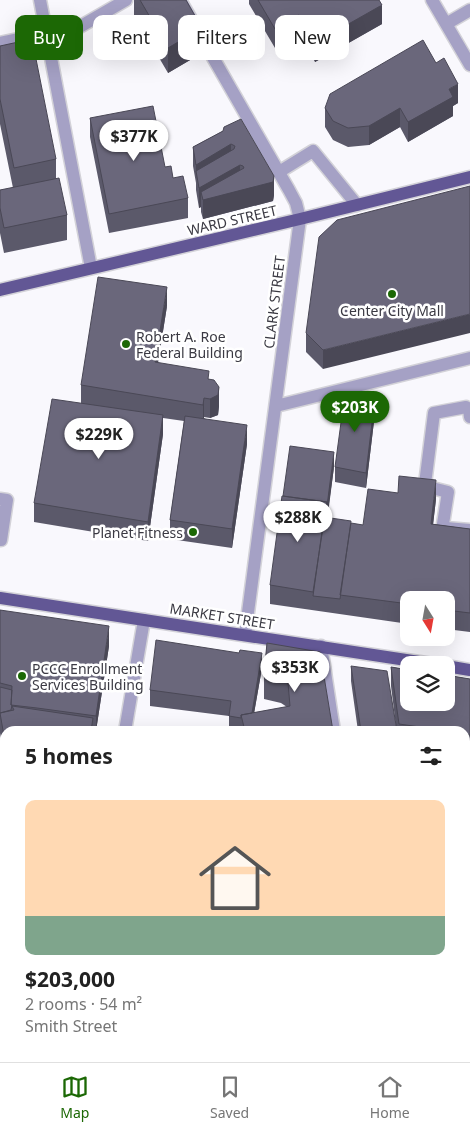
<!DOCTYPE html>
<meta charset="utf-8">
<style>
body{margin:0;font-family:"Noto Sans",sans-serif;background:#f2f2f2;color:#222;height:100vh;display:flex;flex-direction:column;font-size:19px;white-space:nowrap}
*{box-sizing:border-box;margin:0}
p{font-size:16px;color:#767676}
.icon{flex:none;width:28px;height:28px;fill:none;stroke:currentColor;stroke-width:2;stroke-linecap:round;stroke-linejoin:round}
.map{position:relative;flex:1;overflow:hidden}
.sheet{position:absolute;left:0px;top:726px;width:470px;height:336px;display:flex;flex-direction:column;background:#fff;border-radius:15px 15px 0 0;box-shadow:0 5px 20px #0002}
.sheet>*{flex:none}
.hud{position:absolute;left:15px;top:15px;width:440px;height:45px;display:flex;gap:10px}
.needle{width:32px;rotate:169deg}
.fabs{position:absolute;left:400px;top:591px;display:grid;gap:10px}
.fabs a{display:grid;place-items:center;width:55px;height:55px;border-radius:10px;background:#fff;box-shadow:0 5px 20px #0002;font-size:25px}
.price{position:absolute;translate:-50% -42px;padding:0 11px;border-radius:18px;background:#fff;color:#222;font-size:16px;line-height:32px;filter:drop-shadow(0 1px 2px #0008)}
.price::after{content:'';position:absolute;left:50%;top:30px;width:15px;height:11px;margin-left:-8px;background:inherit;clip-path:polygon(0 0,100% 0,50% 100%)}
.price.selected{background:#1c6805;color:#fff}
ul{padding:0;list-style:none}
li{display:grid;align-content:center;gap:10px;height:265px;padding:0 25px}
li span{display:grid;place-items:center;height:155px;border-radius:10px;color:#555}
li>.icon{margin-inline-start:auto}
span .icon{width:90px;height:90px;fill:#fffc;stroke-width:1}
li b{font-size:21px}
h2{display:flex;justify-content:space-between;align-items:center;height:60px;padding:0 25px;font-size:21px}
.chip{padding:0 18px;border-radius:10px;background:#fff;box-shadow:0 5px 20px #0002;font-size:18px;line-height:45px}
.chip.selected{background:#1c6805;color:#fff}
.menu{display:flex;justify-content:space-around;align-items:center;height:70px;border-top:1px solid #e0e0e0;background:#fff;font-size:14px;color:#767676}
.menu a{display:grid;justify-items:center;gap:2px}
.menu .selected{color:#1c6805}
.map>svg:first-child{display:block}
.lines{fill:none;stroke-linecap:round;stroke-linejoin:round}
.minor-casing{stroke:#d3d2d8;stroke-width:15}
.major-casing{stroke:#d3d2d8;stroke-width:15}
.minor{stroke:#a5a1c5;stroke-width:12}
.major{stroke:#625795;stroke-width:12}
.wall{fill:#5b596a}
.shaded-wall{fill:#4a4856}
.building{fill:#6a677b;stroke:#4a4856}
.poi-dot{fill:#1c6805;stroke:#fff;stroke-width:2}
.labels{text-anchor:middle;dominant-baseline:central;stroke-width:5;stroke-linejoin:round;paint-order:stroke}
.street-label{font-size:14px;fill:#3b3a43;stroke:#fff}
.poi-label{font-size:14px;fill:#3b3a43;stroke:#fff;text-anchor:start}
</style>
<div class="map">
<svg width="470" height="1062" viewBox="0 0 470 1062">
<rect width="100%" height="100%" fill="#f9f8fd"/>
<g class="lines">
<g class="minor-casing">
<path id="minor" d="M 40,0 L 91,268
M 180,0 L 289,190 L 296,203 L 300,219 L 245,635
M 432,0 L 470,65
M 446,24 L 470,10
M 0,43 L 47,33
M 50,44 L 126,0
M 279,172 L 313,151 L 357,205
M 276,406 L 470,358
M 470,417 L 469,409 L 466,407 L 434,413 L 425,484 L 428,487 L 448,492 L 443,524 L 446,528 L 470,530
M 0,499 L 7,500 L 1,540 L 0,540
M 321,646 L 334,731
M 125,731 L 144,620
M 465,883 L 470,882
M 0,949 L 5,948
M 383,1058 L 384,1062"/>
</g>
<g class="major-casing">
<path id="major" d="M 0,290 L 300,219 L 470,177
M 0,598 L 439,665
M 446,666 L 470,670"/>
</g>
<use href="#minor" class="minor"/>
<use href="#major" class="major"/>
</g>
<path class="wall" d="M 134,0 L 186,0 L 202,53 L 168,73 L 134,15 Z
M 249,0 L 379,0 L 382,24 L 315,62 L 299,34 L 275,48 L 249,4 Z
M 0,46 L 56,159 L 56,179 L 67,215 L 67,240 L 4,253 L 0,233 L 0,190 L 13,188 L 0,124 Z
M 458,103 L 453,106 L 453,116 L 408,142 L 400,127 L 369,145 L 348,147 L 333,140 L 325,127 L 325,108 Z
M 90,118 L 165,167 L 188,198 L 188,218 L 109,233 L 90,137 Z
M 223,131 L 274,195 L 273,201 L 203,219 L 201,212 L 201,207 L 199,208 L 196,190 L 196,183 L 193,166 L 193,147 Z
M 337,220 L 323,369 L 306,352 L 306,333 Z
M 167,306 L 158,363 L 209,379 L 219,406 L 218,415 L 210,418 L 204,417 L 204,418 L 247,444 L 232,548 L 170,539 L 170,520 L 184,421 L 163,418 L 163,434 L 148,541 L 34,522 L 34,503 L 81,403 L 81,385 Z
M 375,413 L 366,488 L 335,482 L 335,467 Z
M 334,467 L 327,518 L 351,524 L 363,525 L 436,499 L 433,524 L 470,529 L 470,632 L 446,629 L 446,600 L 409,600 L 409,624 L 270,604 L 270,585 Z
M 0,610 L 109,646 L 96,731 L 5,731 L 5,927 L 0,928 L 0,760 L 5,759 L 0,733 Z
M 267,643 L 333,731 L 229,731 L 229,716 L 150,706 L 150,690 L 262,668 L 254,713 L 287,707 L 281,703 L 264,699 L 264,674 Z
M 351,666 L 396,726 L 391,686 L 391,667 L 470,679 L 470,754 L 465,753 L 465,731 L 358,731 L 351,681 Z
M 470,772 L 470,866 L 465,867 L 465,773 Z
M 465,889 L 470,889 L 470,981 L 465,982 Z
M 465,1027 L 467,1044 L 467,1059 L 456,1061 L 456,1062 L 403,1062 L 402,1058 L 465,1058 Z
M 5,1058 L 197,1058 L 178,1060 L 178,1062 L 0,1062 Z
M 290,1058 L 373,1058 L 373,1062 L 290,1062 Z"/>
<path class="shaded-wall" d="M 382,5 L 382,24 L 315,62 L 315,43 Z
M 299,15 L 299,34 L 275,48 L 275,29 Z
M 202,28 L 202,53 L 168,73 L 168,48 Z
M 458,84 L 458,103 L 453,106 L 453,116 L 408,142 L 408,122 L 449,89 Z
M 400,108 L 400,127 L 369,145 L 369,126 Z
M 231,144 L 231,164 L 196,172 L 196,165 Z
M 240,165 L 240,184 L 274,176 L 274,195 L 273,201 L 203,219 L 203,200 L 201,192 L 201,207 L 199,208 L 199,188 Z
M 167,287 L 167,306 L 155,381 L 155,362 Z
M 470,314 L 470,333 L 323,369 L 323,350 Z
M 219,387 L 219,406 L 218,415 L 210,418 L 210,399 Z
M 204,398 L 204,417 L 203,424 L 203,405 Z
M 375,398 L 375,413 L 366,488 L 366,473 Z
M 163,415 L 163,434 L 148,541 L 148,522 Z
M 247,425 L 247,444 L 232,548 L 232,529 Z
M 334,452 L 334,467 L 327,522 L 313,596 Z
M 436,480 L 436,499 L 431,543 L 431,524 Z
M 109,626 L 109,646 L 96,731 L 96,716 Z
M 262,653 L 262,668 L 251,731 L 251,719 Z"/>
<path class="building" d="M 140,0 L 186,0 L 202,28 L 168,48 Z
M 258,0 L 379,0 L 382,5 L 315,43 L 299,15 L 275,29 Z
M 32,39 L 56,159 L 14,168 L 0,99 L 0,46 Z
M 423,40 L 436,63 L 444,58 L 458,84 L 449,89 L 453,97 L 408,122 L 400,108 L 369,126 L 348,128 L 333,121 L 325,108 L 330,94 Z
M 153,106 L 165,167 L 171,166 L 173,178 L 183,176 L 188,198 L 109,214 L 90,118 Z
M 241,119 L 274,176 L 273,182 L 203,200 L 201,192 L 244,168 L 243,166 L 240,165 L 199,188 L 196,171 L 234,149 L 235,146 L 231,144 L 196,165 L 193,147 L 223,131 L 224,127 Z
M 59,178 L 67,215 L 4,228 L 0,208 L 0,190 Z
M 470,186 L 470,314 L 323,350 L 306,333 L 319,237 L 337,220 Z
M 98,277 L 167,287 L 155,362 L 209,371 L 208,379 L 214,380 L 219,387 L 218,395 L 210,399 L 204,398 L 203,405 L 81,385 Z
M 345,393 L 375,398 L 366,473 L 335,467 Z
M 52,399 L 163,415 L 148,522 L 34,503 Z
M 185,416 L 247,425 L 232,529 L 170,520 Z
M 290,446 L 334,452 L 327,506 L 327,502 L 283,496 Z
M 399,476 L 436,480 L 431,524 L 470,529 L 470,613 L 446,610 L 446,600 L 409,600 L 409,604 L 340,595 L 351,523 L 363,525 L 368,489 L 398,493 Z
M 282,496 L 327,502 L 313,592 L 270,585 Z
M 324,517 L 351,521 L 340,599 L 313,596 Z
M 0,610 L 109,626 L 96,716 L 37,708 L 11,705 L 12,686 L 0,683 Z
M 156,640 L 239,653 L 240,650 L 262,653 L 252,713 L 241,715 L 241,718 L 229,716 L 231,701 L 150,690 Z
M 267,643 L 320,652 L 333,731 L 245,731 L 241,715 L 290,706 L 288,683 L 281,678 L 264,674 Z
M 351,666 L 387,671 L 397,731 L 361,731 Z
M 391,667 L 409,670 L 409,702 L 446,702 L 446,675 L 470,679 L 470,735 L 465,734 L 465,731 L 448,731 L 399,724 Z
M 0,687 L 12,690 L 11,705 L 12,705 L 11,710 L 0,713 Z
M 12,706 L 93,718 L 91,731 L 5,731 L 5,742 L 0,713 L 14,710 Z
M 5,759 L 5,912 L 0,912 L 0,760 Z
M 470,772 L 470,847 L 465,848 L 465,773 Z
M 465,889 L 470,889 L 470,966 L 465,967 Z
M 5,1019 L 5,1058 L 178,1058 L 178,1060 L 164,1062 L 0,1062 L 0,1020 Z
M 465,1027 L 467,1044 L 465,1044 Z
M 199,1058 L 283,1058 L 284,1062 L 199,1062 Z
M 291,1058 L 340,1058 L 336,1058 L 337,1062 L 292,1062 Z
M 357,1058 L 373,1058 L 371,1058 L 371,1062 L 352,1062 L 358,1061 Z
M 405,1058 L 456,1058 L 456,1062 L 406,1062 Z"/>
<g class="poi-dot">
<circle cx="392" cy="294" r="5"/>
<circle cx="126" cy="344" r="5"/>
<circle cx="193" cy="532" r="5"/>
<circle cx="22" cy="676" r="5"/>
</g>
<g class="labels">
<g class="street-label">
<text transform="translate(232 220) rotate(-13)">WARD STREET</text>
<text transform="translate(274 302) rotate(-83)">CLARK STREET</text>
<text transform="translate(222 616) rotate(9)">MARKET STREET</text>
</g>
<g class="poi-label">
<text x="392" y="310" text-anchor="middle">Center City Mall</text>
<text x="136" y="336">Robert A. Roe<tspan x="136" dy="16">Federal Building</tspan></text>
<text x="183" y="532" text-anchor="end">Planet Fitness</text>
<text x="32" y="668">PCCC Enrollment<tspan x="32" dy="16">Services Building</tspan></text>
</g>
</g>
</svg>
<div class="fabs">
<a><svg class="needle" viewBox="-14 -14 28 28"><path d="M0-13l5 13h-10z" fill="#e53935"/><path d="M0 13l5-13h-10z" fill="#767676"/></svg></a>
<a><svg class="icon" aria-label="layers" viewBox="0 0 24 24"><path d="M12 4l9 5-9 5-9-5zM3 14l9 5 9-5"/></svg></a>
</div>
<b class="price" style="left:134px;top:162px">$377K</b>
<b class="price selected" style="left:355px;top:433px">$203K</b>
<b class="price" style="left:99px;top:460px">$229K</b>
<b class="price" style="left:298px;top:543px">$288K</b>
<b class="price" style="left:295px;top:693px">$353K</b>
<div class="hud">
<a class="chip selected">Buy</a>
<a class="chip">Rent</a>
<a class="chip">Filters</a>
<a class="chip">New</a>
</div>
<section class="sheet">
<h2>5 homes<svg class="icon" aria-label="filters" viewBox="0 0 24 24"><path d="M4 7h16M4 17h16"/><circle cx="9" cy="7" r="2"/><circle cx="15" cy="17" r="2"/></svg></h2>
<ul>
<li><span style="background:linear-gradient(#ffd9b3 75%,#7fa58c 0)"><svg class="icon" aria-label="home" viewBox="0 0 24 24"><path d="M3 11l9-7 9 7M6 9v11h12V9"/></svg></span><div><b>$203,000</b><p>2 rooms · 54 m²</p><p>Smith Street</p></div></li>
</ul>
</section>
</div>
<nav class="menu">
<a class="selected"><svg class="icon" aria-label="map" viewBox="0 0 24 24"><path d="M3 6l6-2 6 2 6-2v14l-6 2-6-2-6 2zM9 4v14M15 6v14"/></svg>Map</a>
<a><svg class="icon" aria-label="saved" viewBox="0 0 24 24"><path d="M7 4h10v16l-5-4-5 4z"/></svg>Saved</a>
<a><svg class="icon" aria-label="home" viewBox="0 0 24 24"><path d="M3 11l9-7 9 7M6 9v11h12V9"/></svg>Home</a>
</nav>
